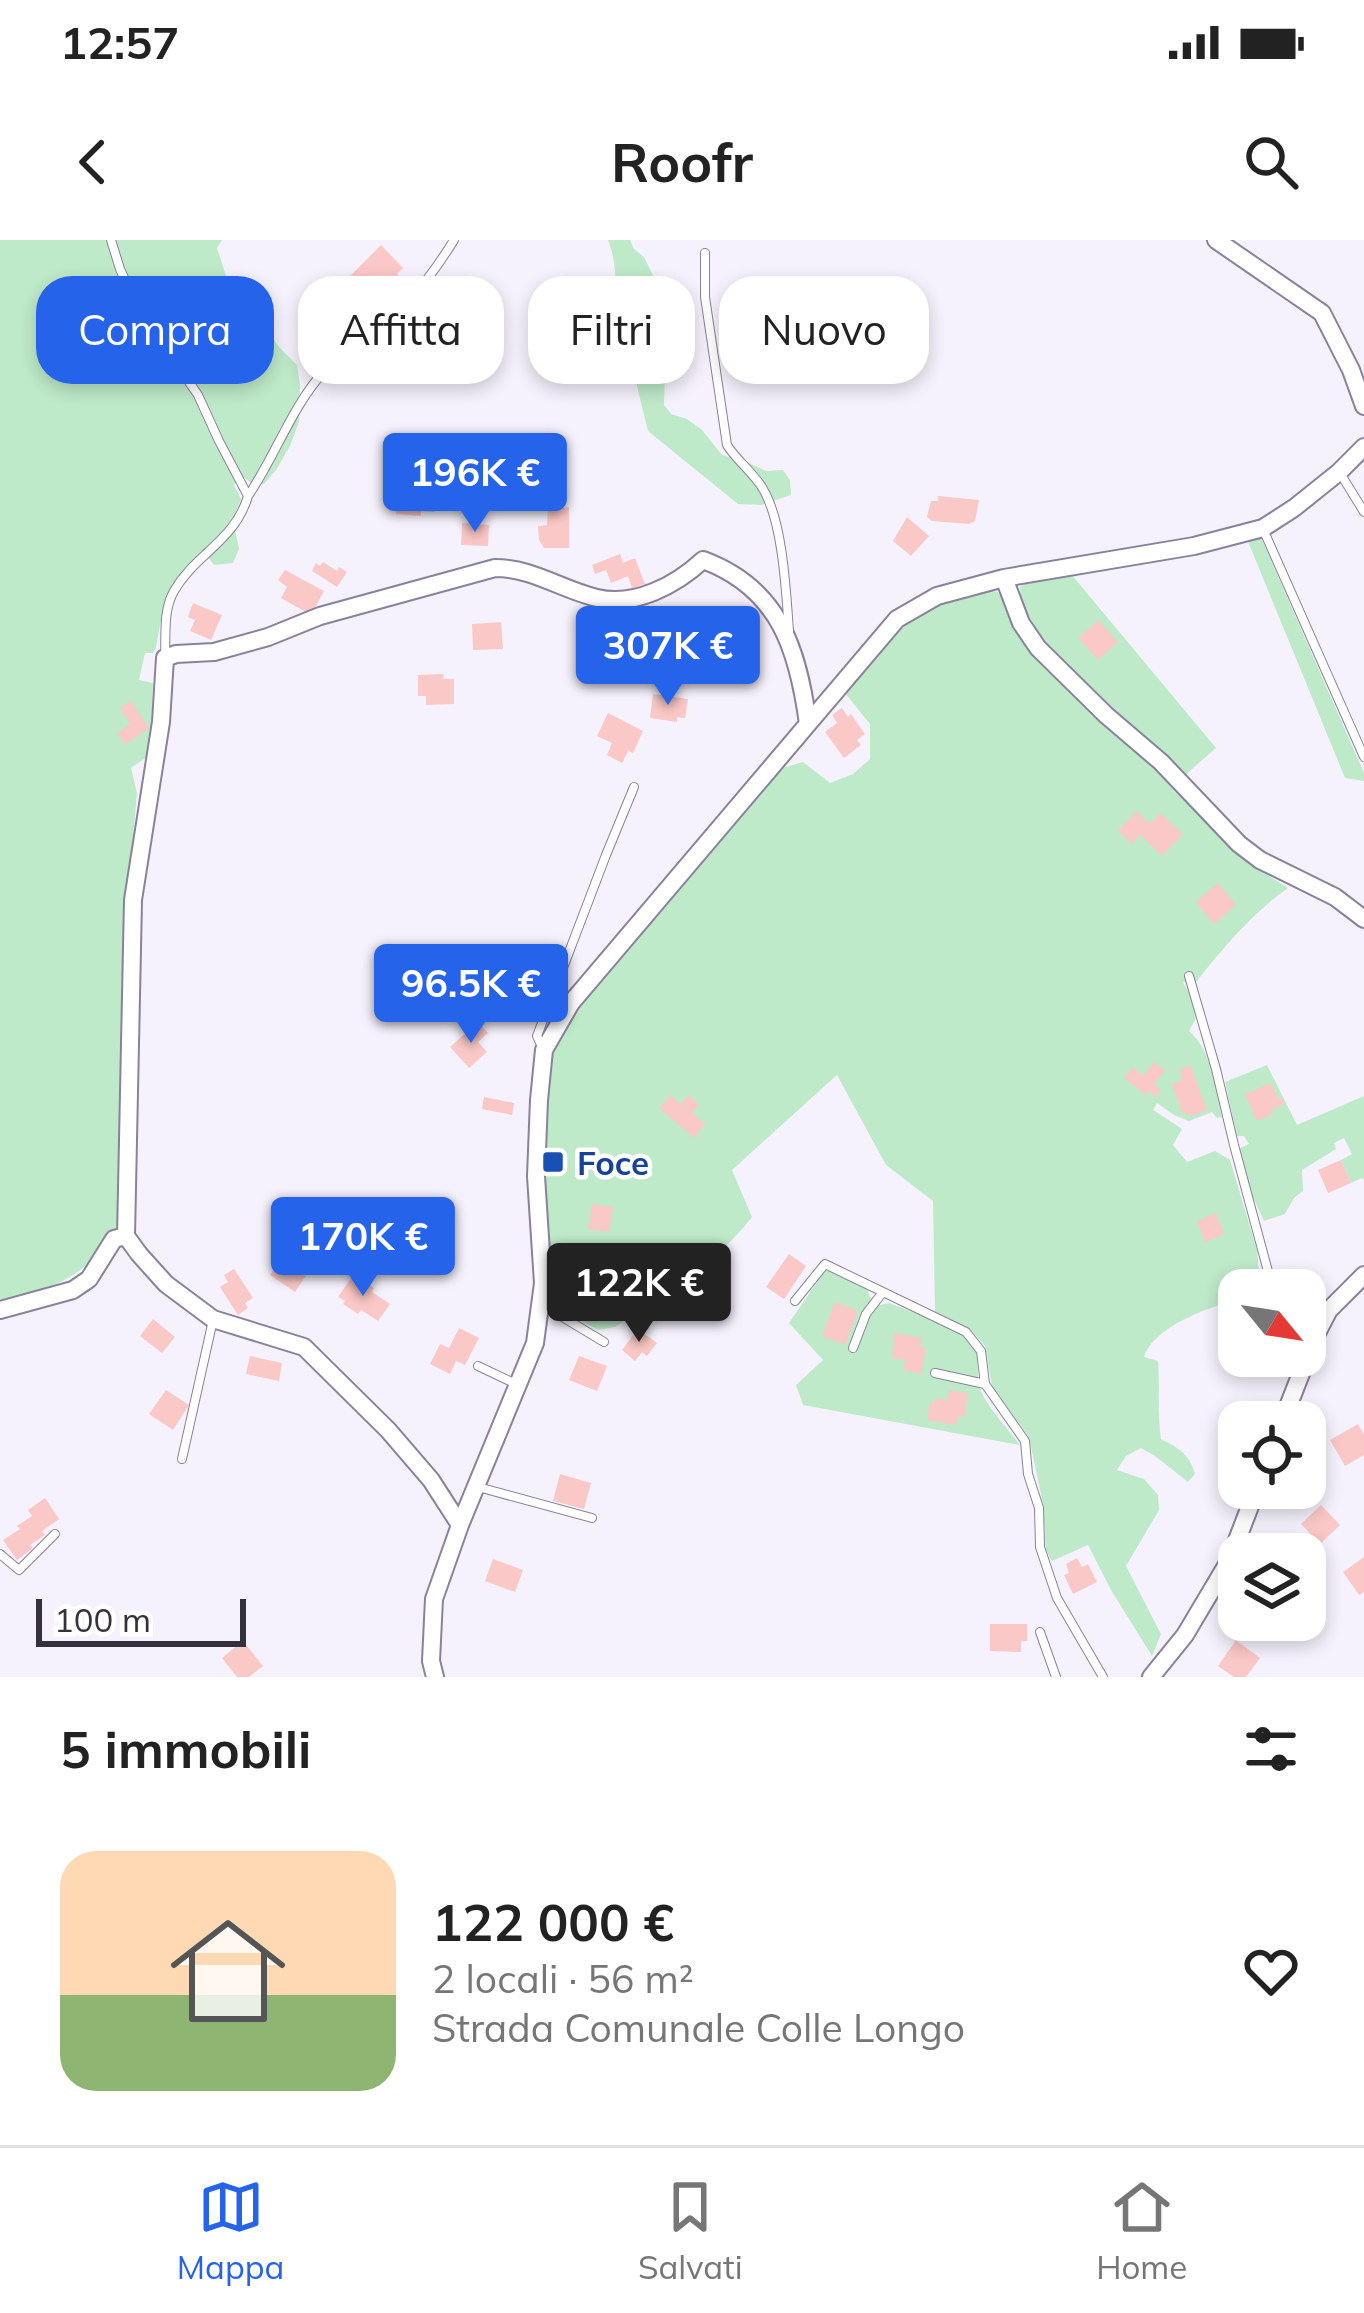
<!DOCTYPE html>
<html lang="it">
<meta charset="utf-8">
<style>
body{margin:0;font-family:Mulish,sans-serif;background:#f2f2f2;color:#222;height:100vh;display:flex;flex-direction:column;font-size:45px;white-space:nowrap}
*{box-sizing:border-box;margin:0}
p{font-size:39px;color:#767676}
.icon{flex:none;width:66px;height:66px;fill:none;stroke:currentColor;stroke-width:2;stroke-linecap:round;stroke-linejoin:round}
.map{position:relative;height:1437px;overflow:hidden}
.drawer{display:flex;flex-direction:column;background:#fff;flex:1}
.drawer>*{flex:none}
.hud{position:absolute;left:36px;top:36px;width:1293px;height:108px;display:flex;gap:24px}
.needle{width:78px;rotate:120deg}
.buttons{position:absolute;left:1218px;top:1029px;display:grid;gap:24px}
.buttons a{display:grid;place-items:center;width:108px;height:108px;border-radius:24px;background:#fff;box-shadow:0 6px 18px #0003;font-size:60px}
.scale{position:absolute;left:36px;bottom:30px;width:210px;box-sizing:border-box;padding-left:12px;border:6px solid #35313c;border-top:0;font-size:33px;line-height:42px;white-space:nowrap;color:#35313c;-webkit-text-stroke:9px #fff;paint-order:stroke}
.price{position:absolute;translate:-50% -102px;padding:0 27px;border-radius:12px;background:#2563eb;color:#fff;font-size:39px;line-height:78px;filter:drop-shadow(0 3px 6px #0008)}
.price::after{content:'';position:absolute;left:50%;top:72px;width:36px;height:27px;margin-left:-18px;background:inherit;clip-path:polygon(0 0,100% 0,50% 100%)}
.price.on{background:#222;color:#fff}
ul{padding:0;list-style:none}
li{display:flex;align-items:center;gap:36px;height:300px;padding:0 60px}
li+li{border-top:3px solid #e0e0e0}
li span{display:grid;place-items:center;flex:none;width:336px;height:240px;border-radius:36px;color:#555}
li>.icon{margin-inline-start:auto}
span .icon{width:144px;height:144px;fill:#fffc;stroke-width:1}
li b{font-size:51px}
h2{display:flex;justify-content:space-between;align-items:center;height:144px;padding:0 60px;font-size:51px}
.pill{padding:0 42px;border-radius:36px;background:#fff;box-shadow:0 6px 18px #0003;font-size:42px;line-height:108px}
.pill.on{background:#2563eb;color:#fff}
.status{display:flex;justify-content:space-between;align-items:center;height:84px;padding:0 60px;background:#fff;direction:ltr}
.status svg{height:33px;fill:currentColor}
header{display:flex;justify-content:space-between;align-items:center;height:156px;padding:0 60px;background:#fff;font-size:54px;font-weight:700}
.tab-bar{display:flex;justify-content:space-around;align-items:center;height:168px;border-top:3px solid #e0e0e0;background:#fff;font-size:33px;color:#767676}
.tab-bar a{display:grid;justify-items:center;gap:6px}
.tab-bar .on{color:#2563eb}
.map>svg:first-child{display:block}
.green{fill:#beeac9}
.building{fill:#fac8c6}
.lines{fill:none;stroke-linecap:round;stroke-linejoin:round}
.service-casing{stroke:#8a819a;stroke-width:10}
.minor-casing{stroke:#8a819a;stroke-width:20}
.service{stroke:#fff;stroke-width:8}
.minor{stroke:#fff;stroke-width:16}
.transit-dot{fill:#1a4fb4;stroke:#fff;stroke-width:4.5}
.labels{text-anchor:middle;dominant-baseline:central;stroke-width:9;stroke-linejoin:round;paint-order:stroke}
.transit-label{font-size:33px;font-weight:bold;fill:#164399;stroke:#fff;text-anchor:start}
</style>
<div class="status"><b>12:57</b><svg viewBox="0 0 49 12"><path d="M0 12V9h3v3zM5 12V6h3v6zM10 12V3h3v9zM15 12V0h3v12zM26 1h20v11H26zM47 4h2v5h-2z"/></svg></div>
<header><svg class="icon" aria-label="back" viewBox="0 0 24 24"><path d="M15 5l-7 7 7 7"/></svg>Roofr<svg class="icon" aria-label="search" viewBox="0 0 24 24"><circle cx="10" cy="10" r="6"/><path d="M15 15l6 6"/></svg></header>
<div class="map">
<svg width="1364" height="1437" viewBox="0 0 1364 1437">
<rect width="100%" height="100%" fill="#f6f2fd"/>
<path class="green" d="M 0,0 L 222,0 L 217,8 L 227,39 L 248,40 L 258,52 L 255,74 L 280,108 L 297,125 L 300,145 L 299,182 L 290,206 L 276,230 L 264,244 L 251,243 L 241,235 L 234,245 L 241,259 L 233,279 L 239,309 L 233,323 L 214,325 L 204,312 C 163,352 167,352 156,407 L 153,413 L 145,413 L 139,440 L 153,443 L 150,515 L 131,528 L 137,553 L 128,658 L 121,977 C 95,1035 57,1046 0,1064 Z
M 608,0 L 630,0 L 634,9 L 644,17 L 661,52 L 666,97 L 664,165 L 671,174 L 687,179 L 702,190 L 722,215 L 745,221 L 766,231 L 783,230 L 790,240 L 791,255 L 762,265 L 738,264 L 648,191 L 631,122 L 636,106 L 638,82 C 604,45 623,39 608,0 Z
M 1260,295 L 1364,533 L 1364,541 L 1345,538 L 1247,299 Z
M 1071,334 L 1216,508 L 1184,536 L 1046,405 L 1021,363 L 1020,347 L 1027,343 Z
M 984,350 L 998,352 L 1019,392 L 1101,480 L 1154,528 L 1175,552 L 1252,625 L 1288,648 C 1251,674 1224,707 1196,742 L 1183,742 L 1191,756 L 1196,778 L 1189,791 C 1212,810 1215,849 1222,877 L 1217,878 L 1212,872 L 1189,881 L 1174,875 L 1157,863 L 1153,870 L 1182,889 L 1173,905 L 1187,922 L 1215,911 L 1230,920 L 1257,1010 L 1259,1033 L 1266,1050 L 1239,1050 L 1239,1060 C 1210,1066 1153,1087 1144,1117 L 1158,1121 C 1160,1148 1157,1172 1161,1199 C 1179,1208 1190,1215 1195,1234 L 1188,1242 L 1155,1216 L 1141,1208 L 1126,1216 L 1117,1230 L 1144,1239 L 1158,1255 L 1159,1270 L 1126,1326 L 1161,1394 L 1152,1416 L 1111,1350 L 1088,1305 L 1052,1321 L 1046,1310 L 1043,1264 L 1029,1197 L 992,1146 L 985,1106 L 969,1088 L 935,1073 L 933,961 L 886,925 L 837,835 L 732,930 L 752,977 C 713,1027 667,1052 615,1087 L 598,1090 L 550,1062 L 545,980 L 546,841 L 555,802 L 574,768 L 779,529 L 803,522 L 830,543 L 853,534 L 870,519 L 870,484 L 845,453 C 873,417 904,378 946,360 C 957,355 971,353 984,350 Z
M 1267,825 L 1297,885 L 1364,856 L 1364,940 L 1362,938 L 1351,943 L 1341,920 L 1352,914 L 1344,898 L 1334,903 L 1336,909 L 1302,930 L 1303,951 L 1294,958 L 1285,974 L 1264,981 L 1252,955 L 1238,909 L 1249,904 L 1244,896 L 1237,896 L 1225,842 Z
M 829,1030 L 867,1049 L 870,1057 L 880,1065 L 889,1063 C 911,1072 960,1086 973,1105 C 981,1117 975,1137 981,1151 C 988,1168 1009,1190 1020,1205 L 803,1165 L 796,1145 L 823,1120 L 789,1083 L 824,1032 Z"/>
<path class="building" d="M 381,5 L 403,28 L 397,34 L 400,37 L 376,61 L 372,57 L 368,60 L 347,39 Z
M 398,253 L 435,256 L 434,272 L 421,271 L 421,276 L 396,274 Z
M 938,256 L 979,260 L 975,281 L 969,284 L 932,281 L 927,277 L 931,261 L 938,261 Z
M 569,267 L 569,308 L 544,308 L 539,300 L 538,286 L 547,285 L 548,270 Z
M 907,277 L 929,296 L 911,316 L 893,301 Z
M 462,283 L 489,285 L 488,306 L 461,305 Z
M 620,314 L 623,323 L 635,318 L 645,344 L 632,348 L 628,336 L 611,343 L 606,330 L 595,334 L 592,325 Z
M 323,322 L 337,331 L 339,327 L 347,332 L 337,347 L 312,331 L 316,323 L 320,326 Z
M 285,330 L 324,351 L 314,370 L 306,372 L 281,358 L 287,347 L 278,340 Z
M 193,363 L 222,375 L 211,400 L 190,391 L 195,380 L 188,377 Z
M 1098,380 L 1118,402 L 1098,420 L 1078,398 Z
M 501,382 L 503,409 L 473,410 L 472,384 Z
M 444,434 L 443,439 L 454,439 L 454,464 L 426,465 L 426,456 L 418,456 L 418,435 Z
M 653,454 L 688,459 L 685,478 L 677,477 L 677,482 L 650,478 Z
M 131,461 L 149,488 L 125,505 L 117,493 L 130,484 L 120,468 Z
M 842,468 L 848,477 L 851,474 L 865,494 L 857,500 L 861,505 L 844,518 L 825,492 L 837,483 L 832,475 Z
M 608,473 L 643,491 L 633,513 L 628,511 L 622,523 L 607,515 L 612,503 L 597,496 Z
M 1136,571 L 1150,584 L 1160,573 L 1183,594 L 1162,616 L 1140,595 L 1132,604 L 1118,591 Z
M 1218,643 L 1236,665 L 1214,684 L 1196,662 Z
M 480,714 L 504,725 L 491,753 L 467,742 Z
M 478,782 L 488,793 L 478,802 L 487,812 L 469,828 L 450,807 Z
M 1154,822 L 1165,831 L 1154,844 L 1161,850 L 1155,857 L 1149,851 L 1146,855 L 1124,838 L 1133,827 L 1143,836 Z
M 1190,825 L 1207,870 L 1191,876 L 1182,872 L 1172,844 L 1182,840 L 1179,830 Z
M 1271,843 L 1278,859 L 1281,857 L 1285,864 L 1271,870 L 1273,874 L 1257,881 L 1245,854 Z
M 670,855 L 681,864 L 688,855 L 699,865 L 692,873 L 705,884 L 694,898 L 659,868 Z
M 484,857 L 514,863 L 512,875 L 482,869 Z
M 1341,920 L 1351,943 L 1328,953 L 1318,930 Z
M 592,964 L 613,967 L 609,992 L 588,989 Z
M 1216,973 L 1224,994 L 1205,1002 L 1197,981 Z
M 286,1011 L 311,1028 L 295,1052 L 270,1035 Z
M 789,1014 L 806,1026 L 784,1059 L 766,1047 Z
M 234,1029 L 253,1058 L 245,1063 L 248,1068 L 238,1075 L 220,1047 L 228,1042 L 224,1035 Z
M 351,1038 L 358,1044 L 361,1039 L 374,1048 L 372,1052 L 390,1064 L 378,1081 L 361,1070 L 358,1074 L 343,1064 L 345,1061 L 338,1057 Z
M 835,1062 L 858,1071 L 845,1105 L 822,1096 Z
M 153,1079 L 175,1097 L 162,1113 L 140,1096 Z
M 459,1088 L 479,1098 L 465,1125 L 456,1121 L 450,1134 L 430,1124 L 440,1104 L 449,1108 Z
M 638,1089 L 657,1103 L 647,1116 L 642,1112 L 635,1121 L 622,1110 Z
M 894,1093 L 922,1098 L 920,1106 L 926,1108 L 921,1134 L 903,1130 L 905,1120 L 892,1118 Z
M 250,1116 L 282,1123 L 279,1141 L 246,1134 Z
M 579,1116 L 607,1126 L 597,1151 L 569,1140 Z
M 166,1150 L 189,1165 L 173,1190 L 149,1174 Z
M 949,1150 L 968,1153 L 964,1177 L 958,1176 L 956,1185 L 927,1180 L 930,1163 L 934,1164 L 935,1158 L 947,1160 Z
M 1358,1184 L 1364,1195 L 1364,1215 L 1345,1226 L 1330,1200 Z
M 560,1234 L 591,1243 L 584,1269 L 553,1261 Z
M 45,1258 L 59,1279 L 42,1291 L 45,1295 L 30,1305 L 33,1308 L 17,1320 L 3,1300 L 20,1289 L 17,1286 L 32,1276 L 28,1270 Z
M 1321,1265 L 1340,1285 L 1320,1304 L 1301,1284 Z
M 1364,1317 L 1364,1352 L 1359,1355 L 1343,1332 Z
M 1077,1318 L 1082,1327 L 1088,1324 L 1097,1342 L 1073,1354 L 1064,1335 L 1069,1333 L 1066,1324 Z
M 493,1319 L 523,1330 L 515,1352 L 485,1341 Z
M 990,1384 L 1027,1384 L 1027,1401 L 1021,1401 L 1021,1412 L 990,1411 Z
M 1236,1400 L 1260,1418 L 1246,1437 L 1234,1437 L 1218,1426 Z
M 243,1401 L 263,1426 L 249,1437 L 237,1437 L 222,1418 Z"/>
<g class="lines">
<g class="service-casing">
<path id="service" d="M 111,0 L 120,29 L 136,64 L 198,155 L 219,201 L 248,256 C 235,301 195,314 174,351 C 163,370 166,395 165,416
M 705,13 L 705,57 L 727,205 C 737,221 754,233 763,249 C 783,282 786,352 789,391
M 1340,233 L 1364,272
M 248,256 C 276,215 292,166 325,130 C 340,114 360,104 377,91 C 409,66 433,34 454,0
M 1263,289 L 1364,517
M 518,727 L 555,746
M 1189,736 L 1216,829 L 1234,905 L 1273,1050
M 543,809 L 537,796 L 606,615 L 634,547
M 795,1061 L 825,1024 L 966,1092 L 981,1111 L 985,1144 L 1025,1201 L 1028,1234 L 1039,1268 L 1040,1307 L 1057,1358 L 1103,1437
M 541,1064 L 604,1102
M 853,1108 L 866,1074 L 883,1052
M 478,1126 L 516,1144
M 935,1133 L 985,1144
M 182,1219 L 213,1080
M 478,1247 L 592,1278
M 0,1314 L 19,1330 L 55,1294
M 1040,1392 L 1056,1437"/>
</g>
<g class="minor-casing">
<path id="minor" d="M 1216,0 L 1322,73 L 1351,130 L 1364,166
M 1004,338 L 1021,383 L 1038,408 L 1106,475 L 1161,522 L 1239,604 L 1260,620 L 1335,657 L 1364,679
M 0,1070 L 73,1050 L 89,1039 L 114,999 L 126,996
M 1282,1182 L 1316,1095 L 1329,1070 L 1364,1035
M 460,1285 L 431,1240 L 388,1190 L 304,1107 L 213,1079 L 166,1044 L 139,1014 L 126,996 L 133,660 L 161,482 L 165,418 L 176,414 L 214,412 L 268,397 L 320,376 L 495,328 C 533,328 562,350 597,358 C 635,367 676,345 703,320 C 779,348 798,409 808,484
M 435,1437 L 431,1421 L 434,1359 L 460,1285 L 535,1103 L 543,1043 L 536,936 L 539,860 L 544,810 L 571,763 L 897,379 L 937,356 L 1004,338 L 1194,306 L 1263,288 L 1294,268 L 1339,232 L 1364,207
M 1151,1437 L 1185,1395 L 1229,1321 L 1257,1248"/>
</g>
<use href="#service" class="service"/>
<use href="#minor" class="minor"/>
</g>
<rect class="transit-dot" x="541" y="910" width="24" height="24" rx="6"/>
<g class="labels">
<g class="transit-label">
<text x="577" y="922">Foce</text>
</g>
</g>
</svg>
<div class="buttons">
<a><svg class="needle" viewBox="-14 -14 28 28"><path d="M0-13l5 13h-10z" fill="#e53935"/><path d="M0 13l5-13h-10z" fill="#767676"/></svg></a>
<a><svg class="icon" aria-label="locate" viewBox="0 0 24 24"><circle cx="12" cy="12" r="6"/><path d="M12 2v4M12 18v4M2 12h4M18 12h4"/></svg></a>
<a><svg class="icon" aria-label="layers" viewBox="0 0 24 24"><path d="M12 4l9 5-9 5-9-5zM3 14l9 5 9-5"/></svg></a>
</div>
<div class="scale">100 m</div>
<b class="price" style="left:475px;top:295px">196K €</b>
<b class="price" style="left:668px;top:468px">307K €</b>
<b class="price" style="left:471px;top:806px">96.5K €</b>
<b class="price" style="left:363px;top:1059px">170K €</b>
<b class="price on" style="left:639px;top:1105px">122K €</b>
<div class="hud">
<a class="pill on">Compra</a>
<a class="pill">Affitta</a>
<a class="pill">Filtri</a>
<a class="pill">Nuovo</a>
</div>
</div>
<section class="drawer">
<h2>5 immobili<svg class="icon" aria-label="filters" viewBox="0 0 24 24"><path d="M4 7h16M4 17h16"/><circle cx="9" cy="7" r="2"/><circle cx="15" cy="17" r="2"/></svg></h2>
<ul>
<li><span style="background:linear-gradient(#ffd9b3 60%,#8fb573 0)"><svg class="icon" aria-label="home" viewBox="0 0 24 24"><path d="M3 11l9-7 9 7M6 9v11h12V9"/></svg></span><div><b>122 000 €</b><p>2 locali · 56 m²</p><p>Strada Comunale Colle Longo</p></div><svg class="icon" aria-label="heart" viewBox="0 0 24 24"><path d="M12 20l-8-8c-3-5 5-10 8-4 3-6 11-1 8 4z"/></svg></li>
</ul>
</section>
<nav class="tab-bar">
<a class="on"><svg class="icon" aria-label="map" viewBox="0 0 24 24"><path d="M3 6l6-2 6 2 6-2v14l-6 2-6-2-6 2zM9 4v14M15 6v14"/></svg>Mappa</a>
<a><svg class="icon" aria-label="saved" viewBox="0 0 24 24"><path d="M7 4h10v16l-5-4-5 4z"/></svg>Salvati</a>
<a><svg class="icon" aria-label="home" viewBox="0 0 24 24"><path d="M3 11l9-7 9 7M6 9v11h12V9"/></svg>Home</a>
</nav>
